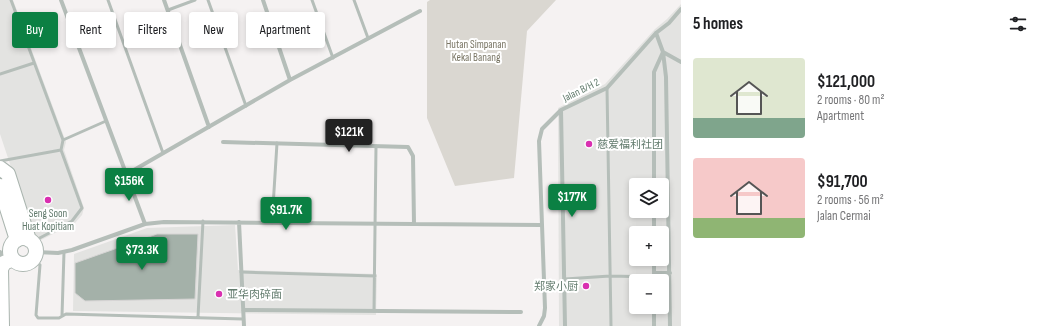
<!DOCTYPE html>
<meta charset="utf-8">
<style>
body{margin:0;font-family:"Sofia Sans Condensed","Noto Sans SC",sans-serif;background:#f2f2f2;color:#202124;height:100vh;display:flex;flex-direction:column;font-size:15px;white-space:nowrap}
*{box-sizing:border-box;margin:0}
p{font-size:13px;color:#757577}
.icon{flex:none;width:22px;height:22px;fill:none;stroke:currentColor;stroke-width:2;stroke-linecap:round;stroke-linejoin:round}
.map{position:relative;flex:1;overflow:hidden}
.panel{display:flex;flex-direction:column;background:#fff;width:360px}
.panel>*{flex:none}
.hud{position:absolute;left:12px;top:12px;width:380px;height:36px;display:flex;gap:8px}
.tools{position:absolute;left:629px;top:178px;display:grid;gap:8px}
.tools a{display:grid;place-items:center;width:40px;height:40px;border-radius:4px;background:#fff;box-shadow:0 2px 6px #0003;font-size:20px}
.price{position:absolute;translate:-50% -34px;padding:0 9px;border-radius:4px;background:#0b8043;color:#fff;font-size:13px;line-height:26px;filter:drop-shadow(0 1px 2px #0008)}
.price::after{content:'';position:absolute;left:50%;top:24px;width:12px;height:9px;margin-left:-6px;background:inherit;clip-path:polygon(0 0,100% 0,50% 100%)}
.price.current{background:#222;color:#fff}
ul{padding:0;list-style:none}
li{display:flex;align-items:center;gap:12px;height:100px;padding:0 12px}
li span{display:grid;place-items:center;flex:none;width:112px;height:80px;border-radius:4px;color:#555}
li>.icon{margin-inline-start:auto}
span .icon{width:48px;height:48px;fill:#fffc;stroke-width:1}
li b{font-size:17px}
h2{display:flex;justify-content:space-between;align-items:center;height:48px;padding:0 12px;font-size:17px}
.tag{padding:0 14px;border-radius:4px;background:#fff;box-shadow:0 2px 6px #0003;font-size:14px;line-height:36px}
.tag.current{background:#0b8043;color:#fff}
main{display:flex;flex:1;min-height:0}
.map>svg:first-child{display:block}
.built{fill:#e3e3e1;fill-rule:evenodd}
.green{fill:#dad7d1}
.building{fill:#a4b1a9;stroke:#d7d5d5}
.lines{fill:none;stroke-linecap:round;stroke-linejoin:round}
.secondary-casing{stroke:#aab5af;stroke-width:16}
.lane{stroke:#b5beb9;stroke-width:3}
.street{stroke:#b5beb9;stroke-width:4}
.secondary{stroke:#fff;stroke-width:14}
.poi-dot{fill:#d92fb0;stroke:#fff;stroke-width:1.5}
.labels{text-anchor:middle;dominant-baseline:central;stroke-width:4;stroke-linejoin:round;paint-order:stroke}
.park-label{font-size:11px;fill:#797564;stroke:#fff}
.street-label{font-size:11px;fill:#627b6d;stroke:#fff}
.poi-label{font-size:11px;fill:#627b6d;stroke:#fff;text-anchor:start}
</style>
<main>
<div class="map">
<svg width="681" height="326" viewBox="0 0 681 326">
<rect width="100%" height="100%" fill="#f5f2f2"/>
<path class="built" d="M 0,0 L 13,0 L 66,142 L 64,150 L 84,208 L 82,215 L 75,223 L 39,241 L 34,236 L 0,134 Z
M 681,4 L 681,326 L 559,326 L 558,108 L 605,84 L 655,29 L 667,19 ZM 636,185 L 662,185 L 662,211 L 636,211 ZM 636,233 L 662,233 L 662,259 L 636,259 ZM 636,281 L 662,281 L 662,307 L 636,307 Z
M 235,225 L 238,270 L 377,274 L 376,315 L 73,311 L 74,254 L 147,228 Z"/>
<path class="green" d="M 430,0 L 556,0 L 527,31 L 514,178 L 455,186 L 427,118 L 427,2 Z"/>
<path class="building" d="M 157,234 L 198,234 L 195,299 L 85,301 L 75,293 L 75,263 Z"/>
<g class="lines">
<g class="secondary-casing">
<path id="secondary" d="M 0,168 L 8,174 L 29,240
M 0,186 L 17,240
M10 251a13 13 0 1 1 26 0a13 13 0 1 1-26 0Z
M 2,326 L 1,269 L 4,263 L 13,259"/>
</g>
<path class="lane" d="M 11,0 L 63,140 L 61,150 L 82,208 L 72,221 L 34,241
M 108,0 L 163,153
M 208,0 L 246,106
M 312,0 L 333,58
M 354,0 L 368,38
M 168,10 L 195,0
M 0,74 L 34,63
M 607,88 L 611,326
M 63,140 L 106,121
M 0,161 L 61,150
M 272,223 L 277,143
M 33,259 L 40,265 L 36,315 L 38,318 L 59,318 L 66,314 L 243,319
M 241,272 L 375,276
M 565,279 L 610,276 L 654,277
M 374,311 L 376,146
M 62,316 L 64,252
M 198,317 L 203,221"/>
<path class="street" d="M 61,0 L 145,224
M 164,0 L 209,127
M 263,0 L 290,80
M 656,33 L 663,52 L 666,77 L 670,326
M 663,52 L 681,62
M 561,110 L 565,326
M 223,142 L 408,147 L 413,156 L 414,224
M 127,174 L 290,80 L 420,11
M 654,185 L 654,72 L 663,52
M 654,211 L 654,233
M 239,222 L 244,326
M 0,252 L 3,261
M 36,252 L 58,253 L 72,250 L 145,224 L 164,222 L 541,225
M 654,259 L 654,281
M 654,273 L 670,273
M 654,307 L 654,326
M 243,310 L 521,312
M 539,326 L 544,316 L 545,308 L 539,141 L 542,129 L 561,110 L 607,88 L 656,33 L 669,23 L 681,9"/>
<use href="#secondary" class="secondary"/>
</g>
<g class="poi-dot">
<circle cx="589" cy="144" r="4"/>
<circle cx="48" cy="200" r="4"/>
<circle cx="586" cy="286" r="4"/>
<circle cx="219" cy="294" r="4"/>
</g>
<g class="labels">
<g class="park-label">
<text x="476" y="44">Hutan Simpanan<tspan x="476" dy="13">Kekal Banang</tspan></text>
</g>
<g class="street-label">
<text transform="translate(581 90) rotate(-26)">Jalan B/H 2</text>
</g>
<g class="poi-label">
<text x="597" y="144">慈爱福利社团</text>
<text x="48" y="213" text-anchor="middle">Seng Soon<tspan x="48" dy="13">Huat Kopitiam</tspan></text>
<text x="578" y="286" text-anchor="end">郑家小厨</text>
<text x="227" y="294">亚华肉碎面</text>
</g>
</g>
</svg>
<div class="tools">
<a><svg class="icon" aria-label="layers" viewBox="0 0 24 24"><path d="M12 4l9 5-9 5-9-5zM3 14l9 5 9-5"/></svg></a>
<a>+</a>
<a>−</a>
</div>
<b class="price current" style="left:349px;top:153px">$121K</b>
<b class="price" style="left:129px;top:202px">$156K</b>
<b class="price" style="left:572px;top:218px">$177K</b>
<b class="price" style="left:286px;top:231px">$91.7K</b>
<b class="price" style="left:142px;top:271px">$73.3K</b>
<div class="hud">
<a class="tag current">Buy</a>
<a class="tag">Rent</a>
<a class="tag">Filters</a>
<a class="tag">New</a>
<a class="tag">Apartment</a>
</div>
</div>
<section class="panel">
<h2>5 homes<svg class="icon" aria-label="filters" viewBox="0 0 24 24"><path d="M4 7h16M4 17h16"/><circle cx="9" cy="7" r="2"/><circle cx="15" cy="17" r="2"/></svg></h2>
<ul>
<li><span style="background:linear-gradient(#dfe7d0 75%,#7fa58c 0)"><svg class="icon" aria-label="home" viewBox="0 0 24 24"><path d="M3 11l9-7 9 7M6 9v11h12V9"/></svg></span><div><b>$121,000</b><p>2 rooms · 80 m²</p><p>Apartment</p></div></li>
<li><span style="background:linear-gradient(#f6c9c9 75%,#8fb573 0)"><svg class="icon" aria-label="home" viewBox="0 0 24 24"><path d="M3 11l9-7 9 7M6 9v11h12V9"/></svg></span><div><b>$91,700</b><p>2 rooms · 56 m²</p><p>Jalan Cermai</p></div></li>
</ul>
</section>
</main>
